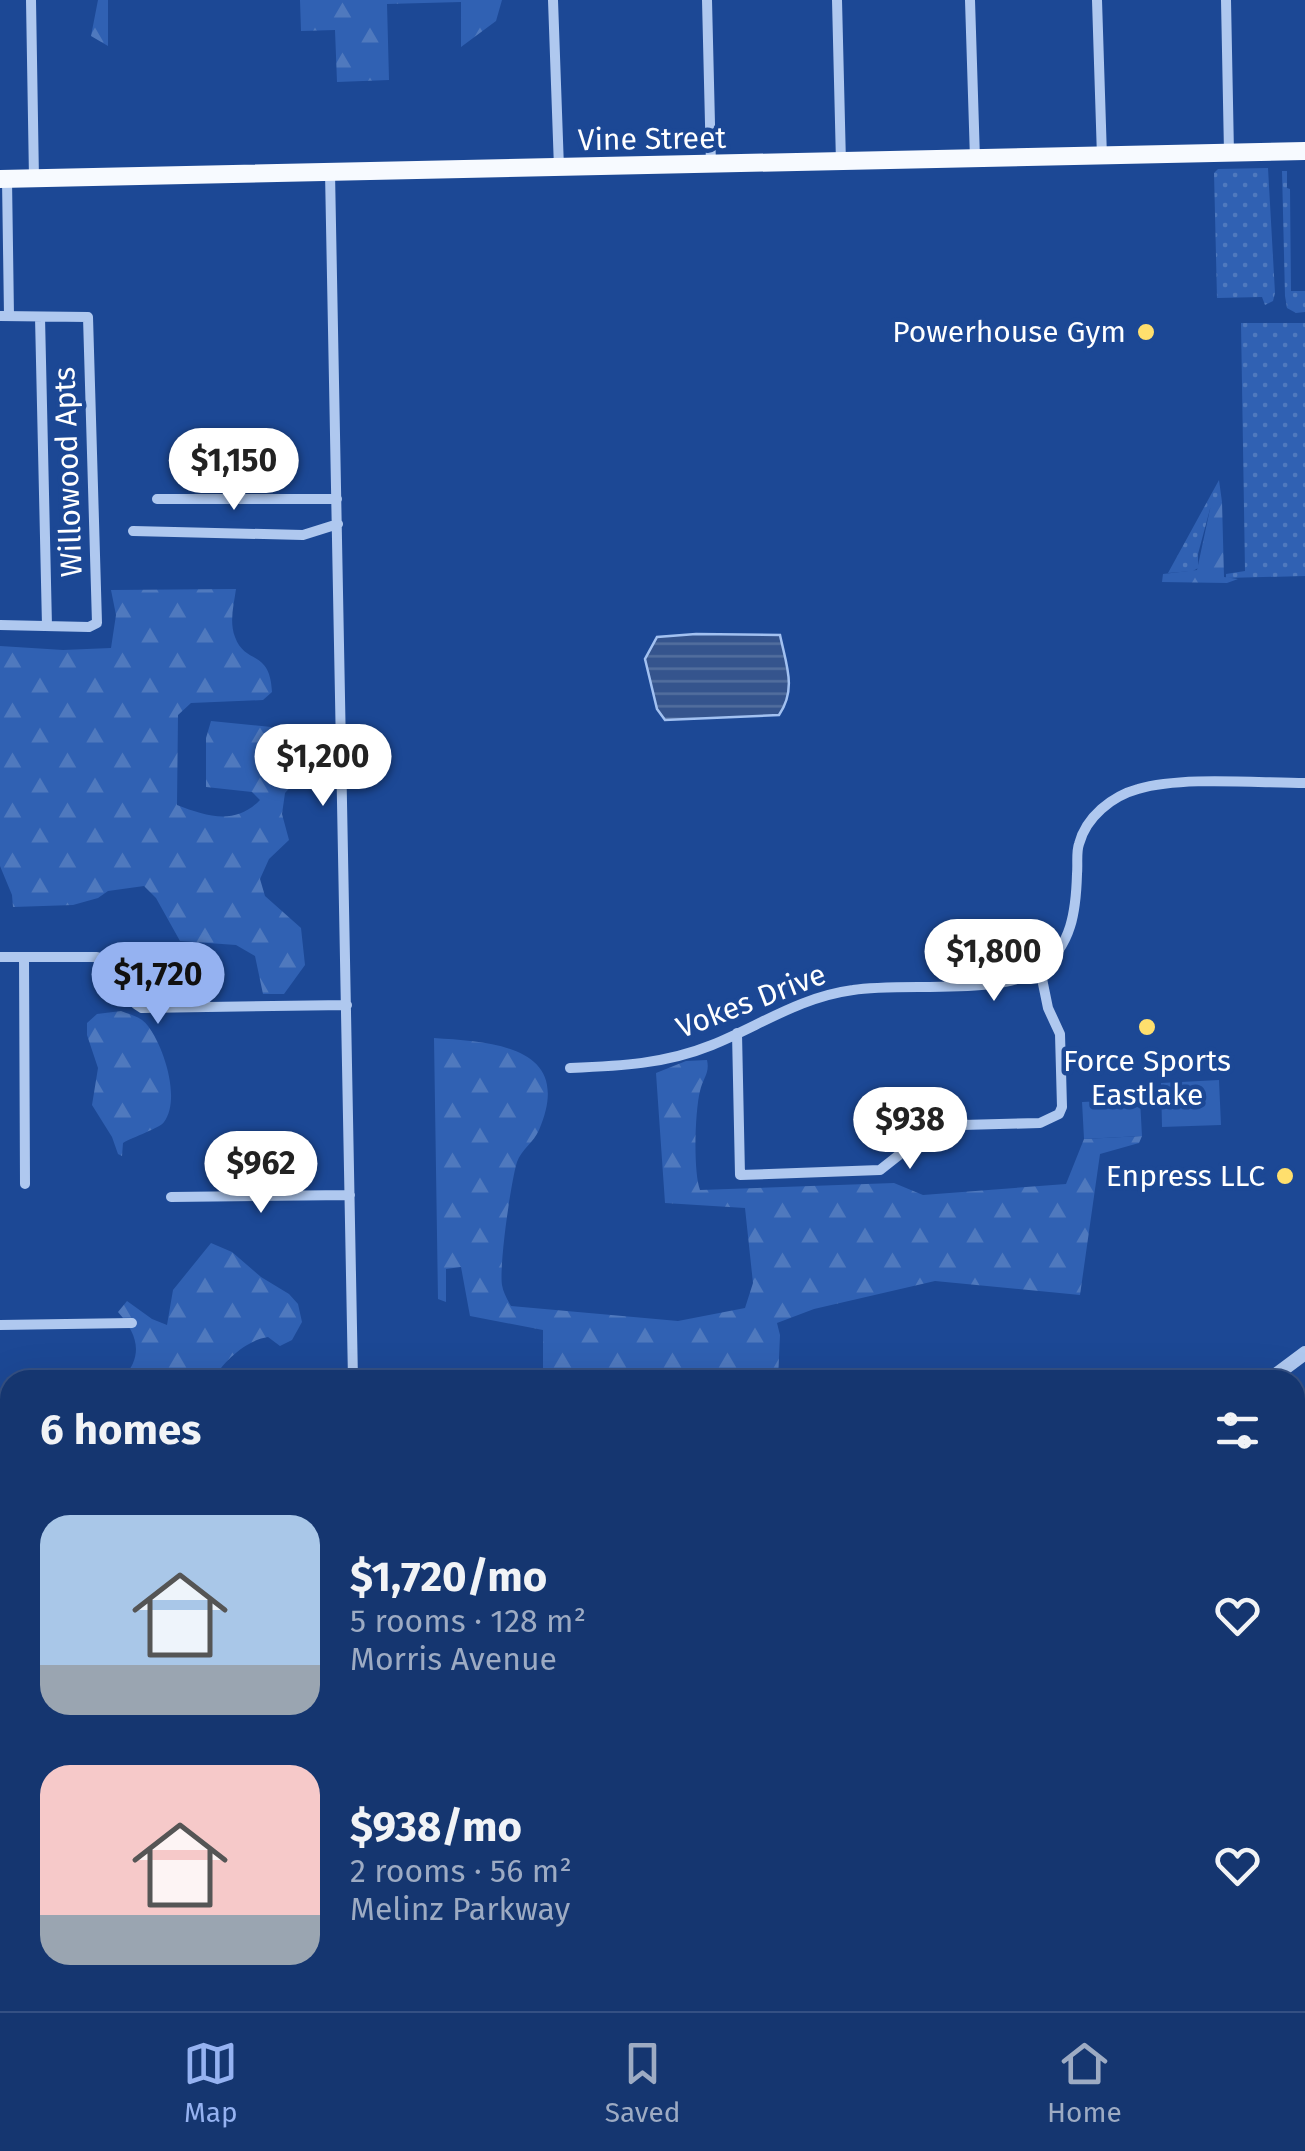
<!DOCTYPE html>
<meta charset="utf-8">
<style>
body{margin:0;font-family:"Fira Sans",sans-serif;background:#224178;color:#f1f3f6;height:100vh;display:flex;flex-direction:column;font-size:38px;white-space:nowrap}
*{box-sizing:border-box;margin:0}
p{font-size:32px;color:#9dabc3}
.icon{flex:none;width:55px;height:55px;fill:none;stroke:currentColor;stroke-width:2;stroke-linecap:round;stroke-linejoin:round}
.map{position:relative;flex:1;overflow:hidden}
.drawer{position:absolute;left:0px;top:1370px;width:1305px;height:642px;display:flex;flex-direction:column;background:#153670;border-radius:30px 30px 0 0;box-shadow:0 10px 40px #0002,0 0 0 2px #345083}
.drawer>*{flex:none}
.price{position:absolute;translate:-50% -85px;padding:0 22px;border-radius:35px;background:#fff;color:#222;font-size:32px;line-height:65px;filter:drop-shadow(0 2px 5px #0008)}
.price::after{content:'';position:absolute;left:50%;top:60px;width:30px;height:22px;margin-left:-15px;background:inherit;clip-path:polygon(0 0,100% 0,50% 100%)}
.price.selected{background:#95b2f1;color:#111}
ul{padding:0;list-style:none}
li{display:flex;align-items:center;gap:30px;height:250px;padding:0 40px}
li span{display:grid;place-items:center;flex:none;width:280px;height:200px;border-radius:30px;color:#555}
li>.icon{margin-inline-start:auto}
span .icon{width:120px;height:120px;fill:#fffc;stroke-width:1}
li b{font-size:42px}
h2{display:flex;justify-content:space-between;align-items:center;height:120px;padding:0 40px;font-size:42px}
.dock{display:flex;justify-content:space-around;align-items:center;height:140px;border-top:2px solid #345083;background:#153670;font-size:28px;color:#9dabc3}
.dock a{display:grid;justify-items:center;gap:5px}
.dock .selected{color:#95b2f1}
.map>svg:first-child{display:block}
.grass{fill:url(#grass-dots)}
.forest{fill:url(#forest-firs)}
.park{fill:#3061b3}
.water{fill:url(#water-rules);stroke:#a2c1f1;stroke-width:2.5}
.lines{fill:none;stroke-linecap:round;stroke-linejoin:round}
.minor{stroke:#afc8ef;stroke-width:10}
.tertiary{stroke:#afc8ef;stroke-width:14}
.primary{stroke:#f7faff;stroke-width:18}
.motorway{stroke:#fff;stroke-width:20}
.poi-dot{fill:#ffdf6d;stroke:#1c4895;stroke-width:4}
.labels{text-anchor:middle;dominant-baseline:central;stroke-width:9;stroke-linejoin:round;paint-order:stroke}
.street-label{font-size:30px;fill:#fff;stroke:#1c4895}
.poi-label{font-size:30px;fill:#fff;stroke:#1c4895;text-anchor:end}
</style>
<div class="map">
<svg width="1305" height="2011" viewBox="0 0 1305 2011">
<defs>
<pattern id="grass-dots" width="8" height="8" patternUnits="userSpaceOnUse" patternTransform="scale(2.5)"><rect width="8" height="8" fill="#3061b3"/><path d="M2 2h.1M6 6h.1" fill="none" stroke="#4f79be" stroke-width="1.8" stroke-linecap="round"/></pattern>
<pattern id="forest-firs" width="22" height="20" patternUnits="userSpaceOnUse" patternTransform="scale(2.5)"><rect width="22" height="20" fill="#3061b3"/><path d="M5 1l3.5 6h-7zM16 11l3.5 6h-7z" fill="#4f79be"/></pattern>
<pattern id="water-rules" width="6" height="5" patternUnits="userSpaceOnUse" patternTransform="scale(2.5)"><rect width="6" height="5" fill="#35548d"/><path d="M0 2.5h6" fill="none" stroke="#536e9e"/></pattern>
</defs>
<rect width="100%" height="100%" fill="#1c4895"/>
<path class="grass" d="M 1268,168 L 1275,293 L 1273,301 L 1265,305 L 1262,297 L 1217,298 L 1214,173 L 1218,169 Z
M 1282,171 L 1287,171 L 1287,188 L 1290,189 L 1291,291 L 1305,291 L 1305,312 L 1296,313 L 1287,308 L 1285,296 Z
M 1241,323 L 1305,323 L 1305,576 L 1226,578 L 1226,574 L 1245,571 Z
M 1219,480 L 1222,502 L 1210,509 L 1198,554 L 1198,568 L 1193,571 L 1168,573 Z
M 530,2003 L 583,2003 L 571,2011 L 518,2011 Z"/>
<path class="forest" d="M 98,0 L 108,0 L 108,46 L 91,36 Z
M 300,0 L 502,0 L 496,21 L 461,47 L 461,2 L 387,4 L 389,80 L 337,82 L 335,30 L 301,31 Z
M 1222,502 L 1224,577 L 1238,579 L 1227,583 L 1162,582 L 1163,574 L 1197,570 L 1210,509 L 1213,504 Z
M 236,589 C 234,604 229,622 235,637 C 245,665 270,649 272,692 L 263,700 L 191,703 L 178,715 L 177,805 C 208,817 236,825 260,800 L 252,792 L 206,787 L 206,738 L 211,721 L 311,731 L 305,771 L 285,793 L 282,814 L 289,840 L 269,859 L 260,879 L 265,896 L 301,928 L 305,965 L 284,994 L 263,994 L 255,956 L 236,945 L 180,941 L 156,898 L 144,886 L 108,891 L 98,898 L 73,905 L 13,907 L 12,895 L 0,866 L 0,646 L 63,650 L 111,648 L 116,615 L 111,590 Z
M 121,1011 C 131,1015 142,1017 148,1026 C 164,1047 181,1099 164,1122 C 160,1128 133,1137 123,1143 L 122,1156 L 118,1154 L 112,1137 L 92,1105 L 98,1068 L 87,1035 L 87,1023 L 97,1014 Z
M 434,1038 C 493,1042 575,1046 539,1130 C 534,1142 521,1150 517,1162 C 511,1181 499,1265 502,1285 C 503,1292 507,1299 511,1306 L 678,1321 L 745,1308 L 753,1283 L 745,1208 L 665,1203 L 656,1073 L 686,1061 L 707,1060 C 710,1073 703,1078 700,1091 C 695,1111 693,1171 700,1190 L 894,1183 L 923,1195 L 1066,1184 L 1084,1139 L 1142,1136 L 1139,1143 L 1100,1154 L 1080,1295 L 935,1281 L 814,1309 L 777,1323 L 780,1335 L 778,1380 L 543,1380 L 543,1330 L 470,1316 L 461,1267 L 446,1269 L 446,1302 L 438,1299 Z
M 211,1243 L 232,1252 L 261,1277 L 289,1294 L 298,1304 L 302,1322 L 292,1340 L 280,1346 L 268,1337 C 247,1340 223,1361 213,1380 L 122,1380 C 144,1355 138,1335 118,1312 L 127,1301 L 152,1319 L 167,1325 L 173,1290 Z
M 0,1586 L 10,1593 L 10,1717 L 0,1718 Z
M 0,2006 L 89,2007 L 95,2011 L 0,2011 Z"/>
<path class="park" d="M 1219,1080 L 1221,1125 L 1162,1127 L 1161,1083 Z
M 1140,1099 L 1142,1136 L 1084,1139 L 1082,1102 Z"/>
<path class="water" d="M 696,634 L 780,635 C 786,664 797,689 779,715 L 665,720 L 657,709 L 645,659 L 657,637 Z"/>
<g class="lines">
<path class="minor" d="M 31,0 L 34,179
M 553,0 L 559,168
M 707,0 L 711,165
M 837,0 L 841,163
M 970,0 L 975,159
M 1097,0 L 1102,157
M 1226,0 L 1229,153
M 330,172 L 353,1380
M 7,179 L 9,316
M 0,316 L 88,317 L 97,623 L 89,627 L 0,625
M 40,317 L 47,626
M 157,499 L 337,499
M 133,531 L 303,535 L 338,524
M 0,957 L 96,957 L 114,960 C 126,979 120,996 142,1008 L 347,1005
M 24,957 L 25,1184
M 737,1033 L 740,1175 L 880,1170 L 899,1155 L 925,1126 L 1040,1123 L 1059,1114 L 1062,1107 L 1060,1034 L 1048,1008 L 1040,969
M 570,1068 C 620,1066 665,1064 712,1045 C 759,1026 800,997 853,990 C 902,982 1002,996 1040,969 C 1072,946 1076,910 1077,874 C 1078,865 1076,852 1079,844 C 1086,817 1112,796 1138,789 C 1182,776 1257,783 1305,783
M 171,1197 L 350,1195
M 0,1325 L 132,1323"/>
<path class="tertiary" d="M 1269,1380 L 1305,1353
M 1295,1513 L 1305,1508
M 353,2011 L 365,2002
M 589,2011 L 601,2002"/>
<path class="primary" d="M 0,179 L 1305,151"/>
<path class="motorway" d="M 1295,1407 L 1305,1400
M 1295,1449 L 1305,1442
M 1295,1473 L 1305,1468
M 440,2011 L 452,2002
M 508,2011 L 520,2002"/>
</g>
<g class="poi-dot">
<circle cx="1146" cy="332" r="10"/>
<circle cx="1147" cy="1027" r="10"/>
<circle cx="1285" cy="1176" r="10"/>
</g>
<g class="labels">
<g class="street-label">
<text transform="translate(652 139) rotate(-1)">Vine Street</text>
<text transform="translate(68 472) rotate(-92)">Willowood Apts</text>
<text transform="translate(751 1001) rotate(-21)">Vokes Drive</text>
</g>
<g class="poi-label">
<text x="1126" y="332">Powerhouse Gym</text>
<text x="1147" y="1061" text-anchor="middle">Force Sports<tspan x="1147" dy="34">Eastlake</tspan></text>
<text x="1265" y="1176">Enpress LLC</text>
</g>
</g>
</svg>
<b class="price" style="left:234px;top:513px">$1,150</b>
<b class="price" style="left:323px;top:809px">$1,200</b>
<b class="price" style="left:994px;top:1004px">$1,800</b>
<b class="price selected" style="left:158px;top:1027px">$1,720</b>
<b class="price" style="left:910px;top:1172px">$938</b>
<b class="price" style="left:261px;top:1216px">$962</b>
<section class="drawer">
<h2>6 homes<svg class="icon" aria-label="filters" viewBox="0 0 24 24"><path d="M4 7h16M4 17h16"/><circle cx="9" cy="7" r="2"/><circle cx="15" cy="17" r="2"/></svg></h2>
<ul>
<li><span style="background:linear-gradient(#a9c7e8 75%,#9aa5b1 0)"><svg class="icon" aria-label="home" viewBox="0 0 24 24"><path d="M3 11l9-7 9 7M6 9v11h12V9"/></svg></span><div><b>$1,720/mo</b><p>5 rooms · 128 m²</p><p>Morris Avenue</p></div><svg class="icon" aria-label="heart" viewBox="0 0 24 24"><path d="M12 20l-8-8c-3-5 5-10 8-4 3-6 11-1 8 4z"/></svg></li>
<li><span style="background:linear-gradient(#f6c9c9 75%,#9aa5b1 0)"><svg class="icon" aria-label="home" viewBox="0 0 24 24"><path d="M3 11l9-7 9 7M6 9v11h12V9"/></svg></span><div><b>$938/mo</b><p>2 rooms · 56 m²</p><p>Melinz Parkway</p></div><svg class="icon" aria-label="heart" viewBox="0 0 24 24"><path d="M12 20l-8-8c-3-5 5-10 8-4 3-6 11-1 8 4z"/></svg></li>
</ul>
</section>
</div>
<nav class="dock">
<a class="selected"><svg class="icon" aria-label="map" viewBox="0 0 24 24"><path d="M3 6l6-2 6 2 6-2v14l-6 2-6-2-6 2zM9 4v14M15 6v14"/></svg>Map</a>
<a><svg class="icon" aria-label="saved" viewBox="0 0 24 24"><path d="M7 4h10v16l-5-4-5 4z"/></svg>Saved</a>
<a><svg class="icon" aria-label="home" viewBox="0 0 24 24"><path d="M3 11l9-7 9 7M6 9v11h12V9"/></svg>Home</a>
</nav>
